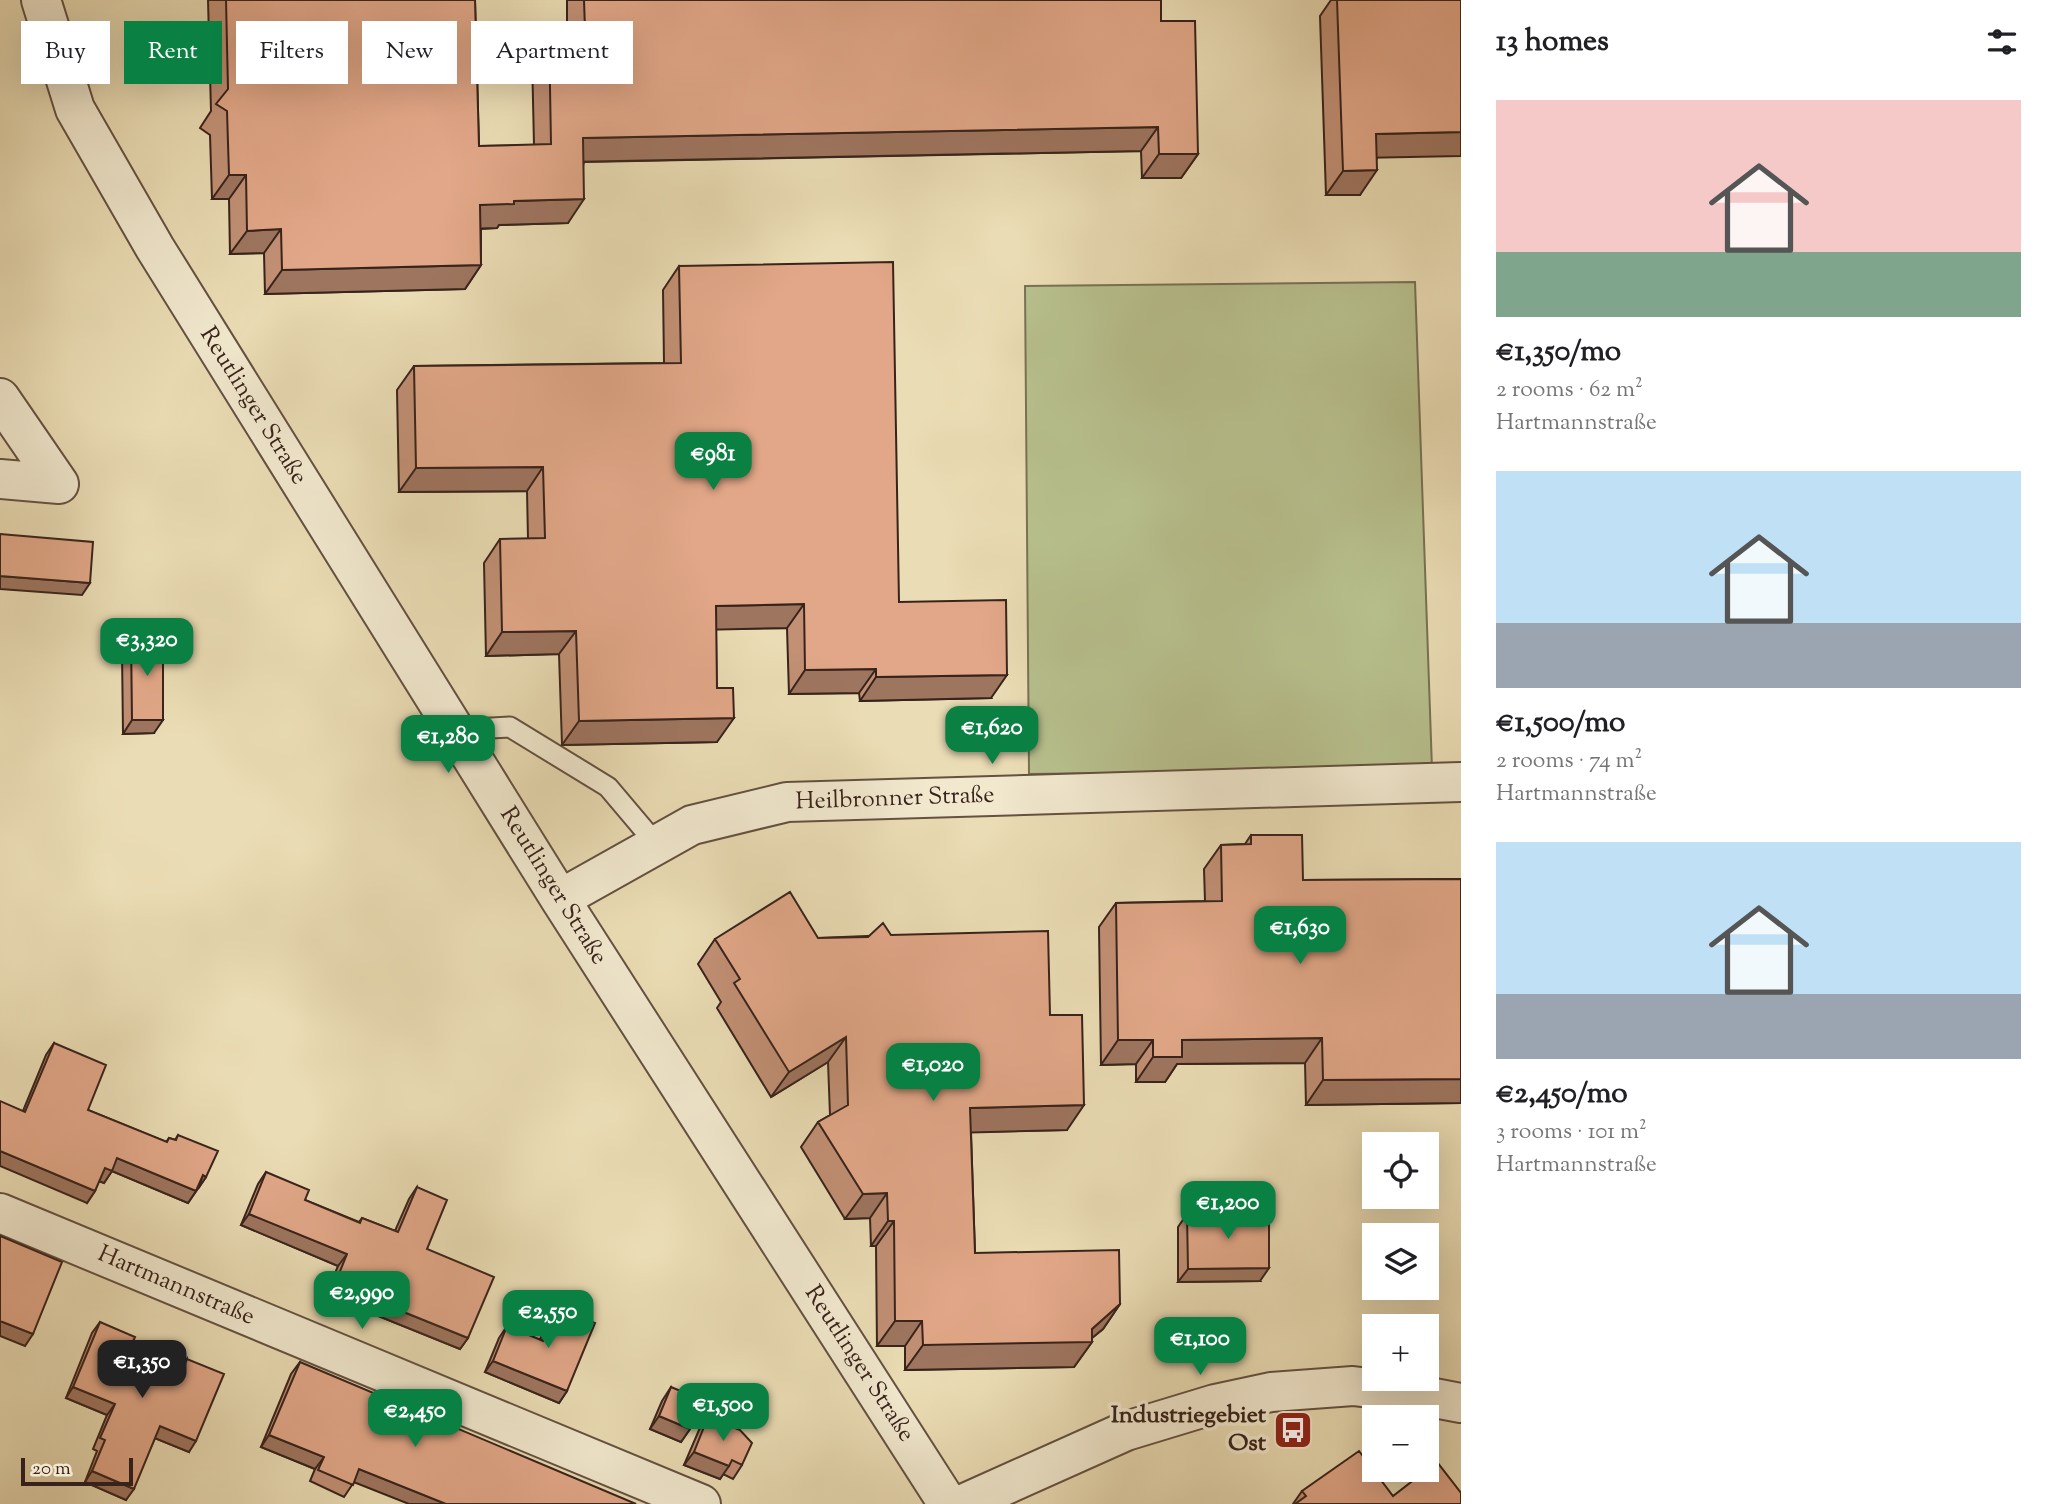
<!DOCTYPE html>
<meta charset="utf-8">
<style>
body{margin:0;font-family:"Sorts Mill Goudy",serif;background:#f2f2f2;color:#202124;height:100vh;display:flex;flex-direction:column;font-size:26px;white-space:nowrap}
*{box-sizing:border-box;margin:0}
p{font-size:23px;color:#757577}
.icon{flex:none;width:38px;height:38px;fill:none;stroke:currentColor;stroke-width:2;stroke-linecap:round;stroke-linejoin:round}
.map{position:relative;flex:1;overflow:hidden}
.panel{display:flex;flex-direction:column;background:#fff;width:595px}
.panel>*{flex:none}
.top-card{position:absolute;left:21px;top:21px;width:665px;height:63px;display:flex;gap:14px}
.controls{position:absolute;left:1362px;top:1132px;display:grid;gap:14px}
.controls a{display:grid;place-items:center;width:77px;height:77px;border-radius:0px;background:#fff;box-shadow:0 7px 28px #0002;font-size:35px}
.scale{position:absolute;left:21px;bottom:18px;width:112px;box-sizing:border-box;padding-left:7px;border:4px solid #38231b;border-top:0;font-size:19px;line-height:24px;white-space:nowrap;color:#38231b;-webkit-text-stroke:5px #f1e8ce;paint-order:stroke}
.price{position:absolute;translate:-50% -60px;padding:0 16px;border-radius:14px;background:#0b8043;color:#fff;font-size:23px;line-height:46px;filter:drop-shadow(0 2px 4px #0008)}
.price::after{content:'';position:absolute;left:50%;top:42px;width:21px;height:16px;margin-left:-10px;background:inherit;clip-path:polygon(0 0,100% 0,50% 100%)}
.price.current{background:#222;color:#fff}
ul{padding:0;list-style:none}
li{display:grid;align-content:center;gap:14px;height:371px;padding:0 35px}
li span{display:grid;place-items:center;height:217px;border-radius:0px;color:#555}
li>.icon{margin-inline-start:auto}
span .icon{width:126px;height:126px;fill:#fffc;stroke-width:1}
li b{font-size:30px}
h2{display:flex;justify-content:space-between;align-items:center;height:84px;padding:0 35px;font-size:30px}
.pill{padding:0 24px;border-radius:0px;background:#fff;box-shadow:0 7px 28px #0002;font-size:24px;line-height:63px}
.pill.current{background:#0b8043;color:#fff}
main{display:flex;flex:1;min-height:0}
.map>svg:first-child{display:block}
.green{fill:#b7c08d;stroke:#787254;stroke-width:2}
.lines{fill:none;stroke-linecap:round;stroke-linejoin:round}
.service-casing{stroke:#645141;stroke-width:23}
.minor-casing{stroke:#645141;stroke-width:42}
.service{stroke:#f1e8ce;stroke-width:19}
.minor{stroke:#f1e8ce;stroke-width:38}
.wall{fill:#c29075;stroke:#38231b;stroke-width:2}
.shaded-wall{fill:#9e755f;stroke:#38231b;stroke-width:2}
.building{fill:#e1a788;stroke:#38231b;stroke-width:2}
.labels{text-anchor:middle;dominant-baseline:central;stroke-width:7;stroke-linejoin:round;paint-order:stroke}
.street-label{font-size:24px;fill:#38231b;stroke:#f1e8ce}
.poi-label{font-size:24px;font-weight:bold;fill:#38231b;stroke:#f1e8ce;text-anchor:end}
</style>
<main>
<div class="map">
<svg width="1461" height="1504" viewBox="0 0 1461 1504">
<rect width="100%" height="100%" fill="#eadcb4"/>
<filter id="stains"><feTurbulence type="fractalNoise" baseFrequency=".00286" numOctaves="4"/><feColorMatrix values="0 0 0 0 .2 0 0 0 0 .09 0 0 0 0 .02 0 0 0 .5 -.17"/></filter>
<radialGradient id="worn" r=".72"><stop offset=".6" stop-color="#630" stop-opacity="0"/><stop offset="1" stop-color="#630" stop-opacity=".3"/></radialGradient>
<path class="green" d="M 1415,282 L 1432,769 L 1029,774 L 1025,286 Z"/>
<g class="lines">
<g class="service-casing">
<path id="service" d="M 455,730 L 510,727 L 608,787 L 657,845"/>
</g>
<g class="minor-casing">
<path id="minor" d="M 41,0 L 75,109 L 155,248 L 560,899 L 948,1504
M 0,398 L 59,484
M 0,479 L 59,484
M 560,899 L 692,825 L 787,802 L 1461,782
M 0,1213 L 701,1504
M 963,1504 L 1126,1431 L 1215,1404 L 1271,1392 L 1353,1386 L 1403,1392 L 1461,1403"/>
</g>
<use href="#service" class="service"/>
<use href="#minor" class="minor"/>
</g>
<path class="wall" d="M 208,0 L 475,0 L 479,146 L 534,145 L 532,55 L 549,31 L 567,31 L 567,0 L 1161,0 L 1161,21 L 1198,154 L 1181,178 L 1142,178 L 1141,151 L 584,162 L 568,223 L 499,225 L 497,228 L 481,229 L 481,265 L 465,289 L 265,294 L 264,253 L 230,254 L 229,199 L 212,199 L 210,135 L 200,128 L 211,111 Z
M 1331,0 L 1461,0 L 1377,158 L 1360,195 L 1326,195 L 1320,16 Z
M 679,266 L 899,602 L 991,698 L 860,701 L 859,693 L 789,694 L 787,628 L 716,629 L 717,742 L 562,745 L 559,654 L 486,656 L 484,563 L 500,539 L 528,539 L 527,491 L 399,492 L 397,390 L 414,366 L 664,363 L 663,290 Z
M 131,637 L 154,733 L 123,734 L 122,651 Z
M 1251,835 L 1303,880 L 1461,879 L 1461,1103 L 1306,1105 L 1305,1063 L 1177,1064 L 1165,1082 L 1136,1082 L 1136,1064 L 1101,1065 L 1099,927 L 1116,903 L 1205,901 L 1204,869 L 1221,845 L 1245,844 Z
M 891,935 L 1050,1015 L 1067,1130 L 971,1132 L 975,1253 L 1120,1304 L 1103,1329 L 1092,1338 L 1092,1342 L 1074,1367 L 905,1370 L 905,1346 L 877,1346 L 876,1246 L 871,1246 L 870,1218 L 845,1219 L 801,1147 L 818,1122 L 830,1115 L 828,1062 L 771,1097 L 717,1008 L 721,1002 L 698,964 L 715,939 L 818,938 Z
M 54,1043 L 88,1110 L 166,1142 L 169,1138 L 175,1140 L 178,1135 L 206,1177 L 188,1203 L 112,1171 L 104,1183 L 99,1181 L 95,1191 L 87,1203 L 23,1111 L 46,1055 Z
M 266,1172 L 305,1200 L 359,1222 L 362,1218 L 395,1231 L 409,1199 L 417,1187 L 427,1249 L 468,1338 L 460,1349 L 371,1313 L 363,1311 L 359,1317 L 323,1302 L 338,1266 L 241,1225 L 258,1184 Z
M 1187,1214 L 1260,1281 L 1178,1282 L 1178,1227 Z
M 557,1308 L 567,1391 L 559,1403 L 485,1372 L 499,1338 L 507,1326 L 540,1340 L 549,1319 Z
M 100,1322 L 131,1346 L 181,1368 L 187,1359 L 189,1452 L 155,1438 L 126,1500 L 85,1482 L 97,1451 L 93,1449 L 107,1415 L 66,1398 L 92,1333 Z
M 300,1362 L 354,1482 L 344,1497 L 310,1481 L 315,1469 L 261,1447 L 291,1374 Z
M 671,1387 L 690,1429 L 681,1442 L 650,1429 L 662,1401 Z
M 708,1417 L 742,1465 L 733,1479 L 723,1474 L 720,1479 L 684,1465 L 699,1430 Z
M 1302,1491 L 1393,1496 L 1461,1504 L 1293,1504 Z"/>
<path class="shaded-wall" d="M 1158,127 L 1141,151 L 566,162 L 583,138 Z
M 1461,132 L 1461,156 L 1359,158 L 1376,134 Z
M 1159,154 L 1198,154 L 1181,178 L 1142,178 Z
M 1377,170 L 1360,195 L 1326,195 L 1343,171 Z
M 229,175 L 246,175 L 229,199 L 212,199 Z
M 584,199 L 568,223 L 499,225 L 497,228 L 463,229 L 480,205 L 514,201 Z
M 281,229 L 264,253 L 230,254 L 247,231 Z
M 481,265 L 465,289 L 265,294 L 282,270 Z
M 543,467 L 527,491 L 399,492 L 416,468 Z
M 0,576 L 90,583 L 82,595 L 0,589 Z
M 804,604 L 787,628 L 699,630 L 716,606 Z
M 576,631 L 559,654 L 486,656 L 502,632 Z
M 876,669 L 859,693 L 789,694 L 805,670 Z
M 1007,675 L 991,698 L 860,701 L 876,677 Z
M 734,718 L 717,742 L 562,745 L 579,721 Z
M 132,720 L 163,720 L 154,733 L 123,734 Z
M 846,1037 L 828,1062 L 771,1097 L 789,1072 Z
M 1322,1038 L 1305,1063 L 1177,1064 L 1165,1082 L 1136,1082 L 1153,1057 L 1182,1040 Z
M 1118,1040 L 1153,1040 L 1136,1064 L 1101,1065 Z
M 1461,1079 L 1461,1103 L 1306,1105 L 1323,1080 Z
M 1084,1105 L 1067,1130 L 953,1133 L 970,1108 Z
M 0,1151 L 95,1191 L 87,1203 L 0,1166 Z
M 117,1158 L 196,1191 L 188,1203 L 112,1171 L 104,1183 L 96,1180 L 105,1168 Z
M 203,1175 L 206,1177 L 198,1189 Z
M 887,1193 L 870,1218 L 845,1219 L 863,1194 Z
M 249,1214 L 347,1254 L 338,1266 L 241,1225 Z
M 888,1221 L 894,1221 L 876,1246 L 871,1246 Z
M 1269,1268 L 1260,1281 L 1178,1282 L 1188,1269 Z
M 332,1291 L 379,1302 L 468,1338 L 460,1349 L 371,1313 L 363,1311 L 359,1317 L 323,1302 Z
M 1120,1304 L 1103,1329 L 1087,1342 L 1092,1342 L 1074,1367 L 905,1370 L 923,1345 L 1092,1329 Z
M 0,1321 L 33,1334 L 25,1346 L 0,1336 Z
M 895,1321 L 922,1321 L 905,1346 L 877,1346 Z
M 493,1361 L 567,1391 L 559,1403 L 485,1372 Z
M 73,1387 L 115,1404 L 107,1415 L 66,1398 Z
M 659,1416 L 690,1429 L 681,1442 L 650,1429 Z
M 160,1426 L 196,1441 L 189,1452 L 152,1437 Z
M 269,1435 L 324,1457 L 315,1469 L 261,1447 Z
M 694,1452 L 729,1466 L 720,1479 L 684,1465 Z
M 359,1469 L 446,1504 L 409,1504 L 351,1481 Z
M 92,1471 L 134,1489 L 126,1500 L 85,1482 Z"/>
<path class="building" d="M 226,0 L 475,0 L 479,146 L 551,144 L 549,31 L 585,30 L 584,0 L 1161,0 L 1161,21 L 1195,21 L 1198,154 L 1159,154 L 1158,127 L 583,138 L 584,199 L 514,201 L 514,204 L 480,205 L 481,265 L 282,270 L 281,229 L 247,231 L 246,175 L 229,175 L 227,111 L 216,104 L 228,89 Z
M 1337,0 L 1461,0 L 1461,132 L 1376,134 L 1377,170 L 1343,171 Z
M 893,262 L 899,602 L 1006,600 L 1007,675 L 876,677 L 876,669 L 805,670 L 804,604 L 716,606 L 717,688 L 733,688 L 734,718 L 579,721 L 576,631 L 502,632 L 500,539 L 545,538 L 543,467 L 416,468 L 414,366 L 681,363 L 679,266 Z
M 0,534 L 93,542 L 90,583 L 0,576 Z
M 131,637 L 163,637 L 163,720 L 132,720 Z
M 1251,835 L 1302,835 L 1303,880 L 1461,879 L 1461,1079 L 1323,1080 L 1322,1038 L 1182,1040 L 1182,1057 L 1153,1057 L 1153,1040 L 1118,1040 L 1116,903 L 1222,901 L 1221,845 L 1251,844 Z
M 790,892 L 818,938 L 868,937 L 883,923 L 891,935 L 1048,931 L 1050,1015 L 1082,1015 L 1084,1105 L 970,1108 L 975,1253 L 1119,1250 L 1120,1304 L 1092,1329 L 1092,1342 L 923,1345 L 922,1321 L 895,1321 L 894,1221 L 888,1221 L 887,1193 L 863,1194 L 818,1122 L 848,1105 L 846,1037 L 789,1072 L 734,983 L 740,979 L 715,939 Z
M 54,1043 L 106,1065 L 88,1110 L 167,1142 L 169,1138 L 176,1140 L 178,1135 L 218,1151 L 206,1177 L 203,1175 L 196,1191 L 117,1158 L 112,1171 L 105,1168 L 95,1191 L 0,1151 L 0,1101 L 25,1112 Z
M 266,1172 L 309,1190 L 305,1200 L 360,1223 L 362,1218 L 398,1232 L 417,1187 L 447,1200 L 427,1249 L 494,1277 L 468,1338 L 379,1302 L 370,1299 L 367,1305 L 332,1291 L 347,1254 L 249,1214 Z
M 1269,1213 L 1269,1268 L 1188,1269 L 1187,1214 Z
M 0,1236 L 62,1262 L 33,1334 L 0,1321 Z
M 557,1308 L 595,1323 L 567,1391 L 493,1361 L 507,1326 L 543,1341 Z
M 100,1322 L 135,1337 L 131,1346 L 183,1369 L 187,1359 L 224,1374 L 196,1441 L 160,1426 L 134,1489 L 92,1471 L 105,1440 L 100,1438 L 115,1404 L 73,1387 Z
M 300,1362 L 636,1504 L 446,1504 L 359,1469 L 353,1485 L 318,1470 L 324,1457 L 269,1435 Z
M 671,1387 L 702,1400 L 690,1429 L 659,1416 Z
M 708,1417 L 740,1430 L 752,1443 L 742,1465 L 732,1460 L 729,1466 L 694,1452 Z
M 1359,1451 L 1393,1496 L 1437,1462 L 1461,1493 L 1461,1504 L 1295,1504 L 1306,1496 L 1302,1491 Z"/>
<defs>
<g id="bus-square" transform="scale(2.0125)"><rect x="-9" y="-9" width="18" height="18" rx="4" fill="#8f2418" stroke="#f1e8ce"/><path d="M-5-6H5V4H4V6H2V4H-2V6H-4V4H-5ZM-3.5-4V0h7V-4ZM-3.5 1.2v1.5H-2V1.2ZM2 1.2v1.5H3.5V1.2Z" fill="#fff"/></g>
</defs>
<g fill-rule="evenodd">
<use href="#bus-square" x="1293" y="1430"/>
</g>
<g class="labels">
<g class="street-label">
<text transform="translate(253 406) rotate(58)">Reutlinger Straße</text>
<text transform="translate(895 799) rotate(-2)">Heilbronner Straße</text>
<text transform="translate(553 886) rotate(58)">Reutlinger Straße</text>
<text transform="translate(176 1286) rotate(23)">Hartmannstraße</text>
<text transform="translate(859 1364) rotate(57)">Reutlinger Straße</text>
</g>
<g class="poi-label">
<text x="1266" y="1416">Industriegebiet<tspan x="1266" dy="28">Ost</tspan></text>
</g>
</g>
<rect width="100%" height="100%" filter="url(#stains)"/>
<rect width="100%" height="100%" fill="url(#worn)"/>
</svg>
<div class="controls">
<a><svg class="icon" aria-label="locate" viewBox="0 0 24 24"><circle cx="12" cy="12" r="6"/><path d="M12 2v4M12 18v4M2 12h4M18 12h4"/></svg></a>
<a><svg class="icon" aria-label="layers" viewBox="0 0 24 24"><path d="M12 4l9 5-9 5-9-5zM3 14l9 5 9-5"/></svg></a>
<a>+</a>
<a>−</a>
</div>
<div class="scale">20 m</div>
<b class="price" style="left:713px;top:492px">€981</b>
<b class="price" style="left:147px;top:678px">€3,320</b>
<b class="price" style="left:992px;top:766px">€1,620</b>
<b class="price" style="left:448px;top:775px">€1,280</b>
<b class="price" style="left:1300px;top:966px">€1,630</b>
<b class="price" style="left:933px;top:1103px">€1,020</b>
<b class="price" style="left:1228px;top:1241px">€1,200</b>
<b class="price" style="left:362px;top:1331px">€2,990</b>
<b class="price" style="left:548px;top:1350px">€2,550</b>
<b class="price" style="left:1200px;top:1377px">€1,100</b>
<b class="price current" style="left:142px;top:1400px">€1,350</b>
<b class="price" style="left:723px;top:1443px">€1,500</b>
<b class="price" style="left:415px;top:1449px">€2,450</b>
<div class="top-card">
<a class="pill">Buy</a>
<a class="pill current">Rent</a>
<a class="pill">Filters</a>
<a class="pill">New</a>
<a class="pill">Apartment</a>
</div>
</div>
<section class="panel">
<h2>13 homes<svg class="icon" aria-label="filters" viewBox="0 0 24 24"><path d="M4 7h16M4 17h16"/><circle cx="9" cy="7" r="2"/><circle cx="15" cy="17" r="2"/></svg></h2>
<ul>
<li><span style="background:linear-gradient(#f6c9c9 70%,#7fa58c 0)"><svg class="icon" aria-label="home" viewBox="0 0 24 24"><path d="M3 11l9-7 9 7M6 9v11h12V9"/></svg></span><div><b>€1,350/mo</b><p>2 rooms · 62 m²</p><p>Hartmannstraße</p></div></li>
<li><span style="background:linear-gradient(#bfe0f5 70%,#9aa5b1 0)"><svg class="icon" aria-label="home" viewBox="0 0 24 24"><path d="M3 11l9-7 9 7M6 9v11h12V9"/></svg></span><div><b>€1,500/mo</b><p>2 rooms · 74 m²</p><p>Hartmannstraße</p></div></li>
<li><span style="background:linear-gradient(#bfe0f5 70%,#9aa5b1 0)"><svg class="icon" aria-label="home" viewBox="0 0 24 24"><path d="M3 11l9-7 9 7M6 9v11h12V9"/></svg></span><div><b>€2,450/mo</b><p>3 rooms · 101 m²</p><p>Hartmannstraße</p></div></li>
</ul>
</section>
</main>
